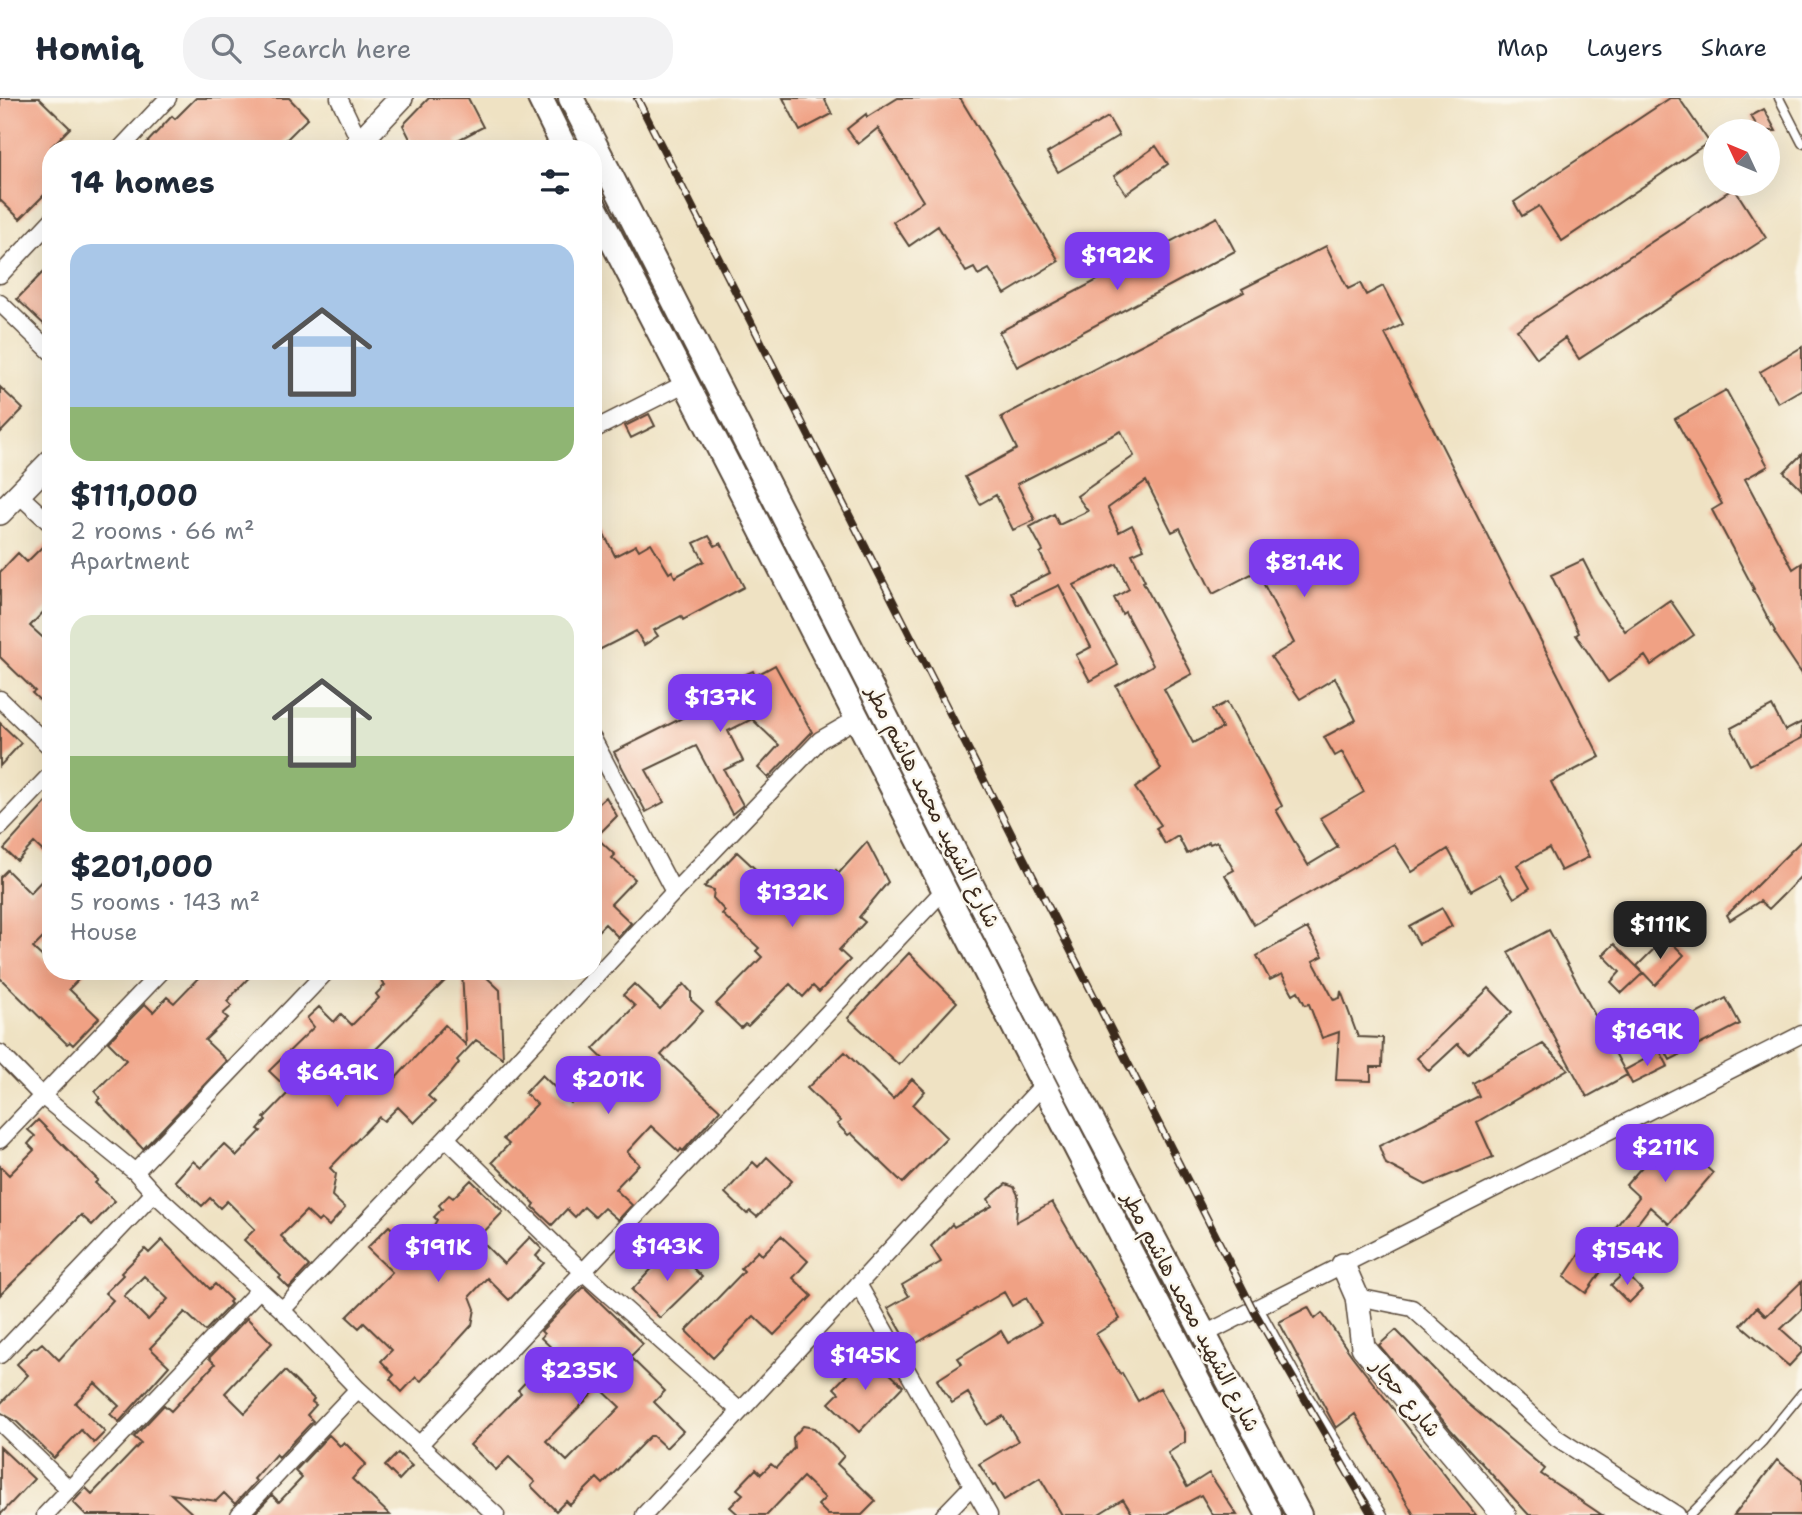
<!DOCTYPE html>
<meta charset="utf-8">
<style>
body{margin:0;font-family:"Shantell Sans","Playpen Sans Arabic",sans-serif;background:#f2f2f3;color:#1f2937;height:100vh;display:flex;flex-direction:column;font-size:26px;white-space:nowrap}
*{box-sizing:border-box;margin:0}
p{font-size:23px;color:#747a83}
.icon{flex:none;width:38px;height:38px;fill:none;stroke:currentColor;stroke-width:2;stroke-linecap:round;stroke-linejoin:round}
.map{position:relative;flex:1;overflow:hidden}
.drawer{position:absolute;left:42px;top:42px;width:560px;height:840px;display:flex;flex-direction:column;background:#fff;border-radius:28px;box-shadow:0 7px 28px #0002}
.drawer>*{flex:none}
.needle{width:46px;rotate:314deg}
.controls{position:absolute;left:1703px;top:21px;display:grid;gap:14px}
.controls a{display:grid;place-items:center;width:77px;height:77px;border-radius:50%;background:#fff;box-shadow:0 7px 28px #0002;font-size:35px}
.price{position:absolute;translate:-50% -60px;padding:0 16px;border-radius:14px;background:#7c3aed;color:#fff;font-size:23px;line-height:46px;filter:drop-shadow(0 2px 4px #0008)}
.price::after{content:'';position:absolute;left:50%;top:42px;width:21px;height:16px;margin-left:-10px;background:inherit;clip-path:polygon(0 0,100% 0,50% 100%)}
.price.current{background:#222;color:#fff}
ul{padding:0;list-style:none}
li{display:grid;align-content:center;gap:14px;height:371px;padding:0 28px}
li span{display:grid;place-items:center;height:217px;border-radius:21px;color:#555}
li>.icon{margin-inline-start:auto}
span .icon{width:126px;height:126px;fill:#fffc;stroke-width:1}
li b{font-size:30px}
h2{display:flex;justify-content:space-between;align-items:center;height:84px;padding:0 28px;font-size:30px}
header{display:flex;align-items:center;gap:42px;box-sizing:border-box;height:98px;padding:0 35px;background:#fff;border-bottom:2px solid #e0e1e3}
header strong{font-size:33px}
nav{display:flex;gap:38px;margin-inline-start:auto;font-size:24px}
.search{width:490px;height:63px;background:#f2f2f3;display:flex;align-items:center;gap:18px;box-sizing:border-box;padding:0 24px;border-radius:28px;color:#747a83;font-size:26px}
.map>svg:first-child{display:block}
.building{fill:#f0a184;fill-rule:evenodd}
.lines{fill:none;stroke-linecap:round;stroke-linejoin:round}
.lane-casing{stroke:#564637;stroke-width:11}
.street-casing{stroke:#564637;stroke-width:19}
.secondary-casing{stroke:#564637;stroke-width:26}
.primary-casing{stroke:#564637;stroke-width:28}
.lane{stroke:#fff;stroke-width:8}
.street{stroke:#fff;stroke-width:16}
.secondary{stroke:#fff;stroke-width:23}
.primary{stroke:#fff;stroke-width:24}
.rail-casing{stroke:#3b2a1e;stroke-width:8}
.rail{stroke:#fbf7ec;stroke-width:5;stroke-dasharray:16;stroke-linecap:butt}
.labels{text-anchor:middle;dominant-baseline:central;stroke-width:5;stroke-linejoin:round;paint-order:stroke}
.street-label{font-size:21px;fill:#3b2a1e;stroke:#fbf7ec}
</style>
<header>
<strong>Homiq</strong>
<div class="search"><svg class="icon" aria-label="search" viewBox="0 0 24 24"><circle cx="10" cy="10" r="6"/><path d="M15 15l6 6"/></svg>Search here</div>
<nav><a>Map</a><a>Layers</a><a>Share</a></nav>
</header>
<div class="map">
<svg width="1802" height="1417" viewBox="0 0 1802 1417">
<rect width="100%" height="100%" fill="#fbf7ec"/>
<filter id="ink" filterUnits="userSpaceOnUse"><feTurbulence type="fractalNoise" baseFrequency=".0143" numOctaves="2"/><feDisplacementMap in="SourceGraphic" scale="14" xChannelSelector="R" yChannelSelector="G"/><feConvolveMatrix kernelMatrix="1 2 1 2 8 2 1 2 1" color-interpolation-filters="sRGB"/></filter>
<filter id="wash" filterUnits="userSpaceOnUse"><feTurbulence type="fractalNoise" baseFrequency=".00686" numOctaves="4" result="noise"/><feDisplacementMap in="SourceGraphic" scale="28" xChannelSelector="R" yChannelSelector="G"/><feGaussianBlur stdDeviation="1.57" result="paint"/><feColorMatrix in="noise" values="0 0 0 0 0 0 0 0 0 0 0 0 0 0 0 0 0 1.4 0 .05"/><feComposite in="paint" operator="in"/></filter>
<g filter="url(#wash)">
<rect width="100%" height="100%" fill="#efe2c3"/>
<g id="blocks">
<path class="building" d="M 0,0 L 39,0 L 70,30 L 51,49 L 51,90 L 20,121 L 0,102 Z
M 196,0 L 289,0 L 308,20 L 277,51 L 141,51 L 172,18 L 175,21 Z
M 429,0 L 468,0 L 483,29 L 456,43 L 461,51 L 423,51 L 418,42 L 412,45 L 403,27 Z
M 783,0 L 824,0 L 832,16 L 800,33 Z
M 898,0 L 960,0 L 1059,163 L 1005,196 L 989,171 L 978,177 L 974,170 L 966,174 L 938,128 L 909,148 L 893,124 L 923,103 L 878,30 L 858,46 L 847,31 L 866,16 L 867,19 Z
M 1670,0 L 1679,0 L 1709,44 L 1562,143 L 1539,108 L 1522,118 L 1514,104 Z
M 1764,11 L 1776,33 L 1760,33 L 1751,18 Z
M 1108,19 L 1119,38 L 1058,74 L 1047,55 Z
M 1156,48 L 1168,66 L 1126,96 L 1114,78 Z
M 1734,90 L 1766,140 L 1579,261 L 1565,240 L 1537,260 L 1517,232 Z
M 1217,119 L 1235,153 L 1017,269 L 999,234 Z
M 1326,148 L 1348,191 L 1360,185 L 1366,197 L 1383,188 L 1403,226 L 1385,236 L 1600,659 L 1551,684 L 1589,759 L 1561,773 L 1549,750 L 1517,767 L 1530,790 L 1514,800 L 1500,777 L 1471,793 L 1448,751 L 1412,774 L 1394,746 L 1254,827 L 1225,777 L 1234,772 L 1217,743 L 1210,746 L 1209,744 L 1187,756 L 1178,738 L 1165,746 L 1156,730 L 1161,727 L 1135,690 L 1161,671 L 1116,588 L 1153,567 L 1125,514 L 1122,516 L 1114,500 L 1129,491 L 1117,466 L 1074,487 L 1118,567 L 1090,583 L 1076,557 L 1091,549 L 1059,487 L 1017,507 L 1011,494 L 1050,475 L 1040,455 L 1043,453 L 1030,429 L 1054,416 L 1059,427 L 1088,413 L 1077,398 L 1134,358 L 1121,333 L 1017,386 L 1035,422 L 1013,432 L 996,397 L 980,406 L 965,379 L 1017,351 L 1001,319 L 1244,194 L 1242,191 ZM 1146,383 L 1172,434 L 1180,430 L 1213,496 L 1257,473 L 1294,545 L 1271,559 L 1300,601 L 1335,580 L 1356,622 L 1324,639 L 1335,658 L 1342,654 L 1364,694 L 1320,720 L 1338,749 L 1308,767 L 1276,712 L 1282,708 L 1227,604 L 1212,612 L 1222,630 L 1193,645 L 1164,591 L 1192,576 L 1143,484 L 1145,483 L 1132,456 L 1144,451 L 1132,427 L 1119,434 L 1108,410 Z
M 51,166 L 51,233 L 17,201 Z
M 1802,249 L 1802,291 L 1778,305 L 1760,274 Z
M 0,289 L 23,311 L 0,335 Z
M 1726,292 L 1768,368 L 1745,381 L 1793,471 L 1802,465 L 1802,576 L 1774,534 L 1775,533 L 1753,492 L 1754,491 L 1712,412 L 1722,406 L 1675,321 Z
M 649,316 L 655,328 L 631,340 L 625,328 Z
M 1802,356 L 1802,392 L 1784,374 Z
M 593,414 L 615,458 L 636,447 L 639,452 L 651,445 L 669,475 L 672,473 L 675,479 L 704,463 L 694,445 L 709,438 L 715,448 L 721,445 L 744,489 L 683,522 L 681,518 L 654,532 L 658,538 L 644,547 L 636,533 L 593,555 Z
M 51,440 L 51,506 L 30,528 L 51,547 L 51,613 L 32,595 L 35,593 L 0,559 L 0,474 L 18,455 L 27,464 Z
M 1583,462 L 1603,501 L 1625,533 L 1670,502 L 1694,537 L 1651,567 L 1645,558 L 1608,584 L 1576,537 L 1579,535 L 1551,477 Z
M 775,567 L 812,634 L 768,680 L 758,670 L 779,647 L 752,621 L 728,633 L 743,663 L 724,672 L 743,707 L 732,716 L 696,648 L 646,672 L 664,704 L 646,714 L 614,654 L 696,613 L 690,600 L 753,573 L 755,578 Z
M 1772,608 L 1785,633 L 1802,624 L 1802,640 L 1750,667 L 1731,630 Z
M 0,625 L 21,645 L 0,668 Z
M 51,699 L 51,761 L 34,745 L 17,763 L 4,751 Z
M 606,699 L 617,718 L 596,739 L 615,757 L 612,760 L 635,781 L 611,806 L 631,825 L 618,839 L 605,826 L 593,838 L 593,711 Z
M 1802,742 L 1802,777 L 1785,795 L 1769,811 L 1760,803 L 1730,822 L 1727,817 Z
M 867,744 L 888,784 L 859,819 L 865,824 L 839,852 L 850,862 L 819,894 L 813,888 L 803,899 L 790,886 L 748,928 L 745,926 L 741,930 L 716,906 L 762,859 L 756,853 L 759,850 L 722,816 L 725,813 L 713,800 L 714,792 L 704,789 L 737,754 L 799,812 L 836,772 L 839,775 Z
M 7,772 L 30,795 L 51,773 L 51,832 L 33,850 L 51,867 L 51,873 L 87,873 L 69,891 L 99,920 L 73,947 L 70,944 L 67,946 L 0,880 L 0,779 Z
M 1442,810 L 1452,828 L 1419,846 L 1409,828 Z
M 1307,830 L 1323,858 L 1313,863 L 1334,902 L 1340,900 L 1341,893 L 1358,939 L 1383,940 L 1382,969 L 1371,969 L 1371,983 L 1336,982 L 1339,934 L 1322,940 L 1309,906 L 1305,907 L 1298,893 L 1293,896 L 1282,876 L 1270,882 L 1257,858 Z
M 1549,832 L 1627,977 L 1587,999 L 1508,854 Z
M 1666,839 L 1684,857 L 1655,887 L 1637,868 Z
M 1614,846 L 1643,875 L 1622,895 L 1611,884 L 1620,874 L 1603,857 Z
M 909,855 L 957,904 L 899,967 L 848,920 Z
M 205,873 L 255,873 L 227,903 L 232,908 L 223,916 L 228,920 L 205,942 L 227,963 L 143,1051 L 97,1003 L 100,1000 L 95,994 L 126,962 L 108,944 L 145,906 L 153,914 L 167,899 L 174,905 Z
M 387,873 L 455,873 L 369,958 L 394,982 L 445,927 L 466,947 L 462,873 L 480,873 L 500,892 L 503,960 L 476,942 L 457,962 L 459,965 L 451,975 L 428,998 L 435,1004 L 414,1025 L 398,1009 L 384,1023 L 379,1019 L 330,1070 L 336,1076 L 332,1098 L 345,1110 L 329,1128 L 321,1121 L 318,1124 L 306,1113 L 281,1138 L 285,1142 L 284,1143 L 309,1168 L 289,1190 L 279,1180 L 281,1178 L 244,1142 L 255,1131 L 227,1103 L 220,1110 L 210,1100 L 202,1108 L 175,1083 L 193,1063 L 201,1070 L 224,1046 L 237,1058 L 261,1033 L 258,1031 L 266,1022 L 264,1020 L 290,993 L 269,973 L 314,929 L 307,920 L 319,909 L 334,924 L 341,916 L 352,927 L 379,900 L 376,896 L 385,887 L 379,881 Z
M 634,886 L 660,911 L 684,886 L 691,894 L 691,902 L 703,913 L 661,957 L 720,1012 L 683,1053 L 681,1051 L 679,1054 L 651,1028 L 627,1054 L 639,1066 L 615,1091 L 632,1107 L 618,1122 L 604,1110 L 595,1119 L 584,1109 L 575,1119 L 567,1111 L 552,1127 L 533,1109 L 535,1106 L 492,1064 L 509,1046 L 503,1041 L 537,1006 L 525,995 L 542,977 L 571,1005 L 589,986 L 597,994 L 617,974 L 593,951 L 635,908 L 623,897 Z
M 1489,890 L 1512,914 L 1468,956 L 1458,946 L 1429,973 L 1417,960 Z
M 1726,900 L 1740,926 L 1670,962 L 1657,937 Z
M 1543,946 L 1568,971 L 1477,1024 L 1493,1059 L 1426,1087 L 1386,1066 L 1379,1048 L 1479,998 L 1473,985 Z
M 1660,953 L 1668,968 L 1632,986 L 1625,972 Z
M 845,954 L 893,1001 L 912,981 L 925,993 L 913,1007 L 947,1040 L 903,1085 L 851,1035 L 848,1037 L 837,1026 L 841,1023 L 807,990 Z
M 38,1022 L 98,1082 L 95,1085 L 115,1103 L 92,1127 L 81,1117 L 0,1197 L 0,1068 L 9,1077 L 34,1052 L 28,1046 L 35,1038 L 28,1032 Z
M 1670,1037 L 1713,1075 L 1669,1126 L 1650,1109 L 1627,1139 L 1616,1129 L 1639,1099 L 1626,1087 Z
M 767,1059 L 792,1083 L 757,1119 L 750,1113 L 747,1116 L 725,1095 L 753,1064 L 758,1069 Z
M 471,1082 L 503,1114 L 478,1140 L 504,1166 L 530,1139 L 542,1151 L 536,1158 L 544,1165 L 509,1202 L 487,1180 L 470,1198 L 475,1211 L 472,1227 L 421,1283 L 416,1279 L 402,1294 L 390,1281 L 394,1277 L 381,1263 L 392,1252 L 364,1225 L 359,1230 L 347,1219 L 392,1174 L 367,1150 L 389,1128 L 412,1150 L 434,1127 L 437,1122 L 434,1119 L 442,1111 L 439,1107 L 449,1097 L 453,1100 Z
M 1006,1086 L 1014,1089 L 1018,1097 L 1016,1124 L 1052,1104 L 1120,1221 L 1096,1236 L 1120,1276 L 1122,1275 L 1138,1303 L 1160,1290 L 1185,1334 L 1185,1344 L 1168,1355 L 1187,1389 L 1209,1375 L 1237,1417 L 1213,1417 L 1201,1397 L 1164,1417 L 1133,1417 L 1123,1401 L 1097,1417 L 1062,1417 L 1040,1380 L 1004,1402 L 995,1387 L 993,1388 L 979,1366 L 1018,1343 L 1003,1318 L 987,1327 L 968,1295 L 952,1305 L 937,1282 L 962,1266 L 958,1260 L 1001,1233 L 1008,1245 L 1041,1225 L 1026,1200 L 1012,1208 L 1004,1194 L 915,1246 L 909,1236 L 905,1239 L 888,1210 L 909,1198 L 902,1187 L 941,1164 L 931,1148 L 952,1126 L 954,1129 L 992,1108 L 988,1101 Z
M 781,1138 L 808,1163 L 793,1180 L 812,1198 L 774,1237 L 754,1218 L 713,1260 L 686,1233 L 744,1173 L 741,1170 L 758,1153 L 762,1157 Z
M 162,1142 L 210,1191 L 215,1186 L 231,1202 L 229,1204 L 231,1206 L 205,1233 L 185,1214 L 150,1250 L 169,1268 L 119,1324 L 110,1316 L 119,1308 L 95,1285 L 75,1305 L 105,1334 L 94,1345 L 81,1332 L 54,1360 L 17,1324 L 0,1314 L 0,1306 L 28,1277 L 17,1266 L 34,1249 L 36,1250 L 42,1245 L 59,1262 L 113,1202 L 105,1195 L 123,1177 L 121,1175 L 145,1151 L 149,1155 ZM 144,1178 L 168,1201 L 148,1222 L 124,1198 Z
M 672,1149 L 702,1179 L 660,1220 L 632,1192 Z
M 1582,1152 L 1605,1168 L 1586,1195 L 1564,1179 Z
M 1625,1174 L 1642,1192 L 1629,1205 L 1611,1187 Z
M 1802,1183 L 1802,1211 L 1781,1231 L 1802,1250 L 1802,1254 L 1789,1268 L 1741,1227 L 1757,1209 L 1766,1218 Z
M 584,1189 L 643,1246 L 630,1259 L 665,1293 L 654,1304 L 683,1333 L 666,1350 L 653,1338 L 650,1338 L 603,1386 L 597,1380 L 570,1407 L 566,1403 L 556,1413 L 531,1388 L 535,1384 L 509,1359 L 496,1372 L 470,1347 L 521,1295 L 518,1292 L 555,1253 L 541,1240 L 544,1236 L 541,1233 ZM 599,1289 L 620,1309 L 567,1363 L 546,1343 Z
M 1308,1209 L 1315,1221 L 1322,1215 L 1352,1258 L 1476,1417 L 1414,1417 L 1355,1316 L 1336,1330 L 1279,1224 Z
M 247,1220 L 272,1245 L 225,1295 L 245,1315 L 285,1273 L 314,1301 L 312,1304 L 316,1307 L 307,1317 L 313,1323 L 279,1359 L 276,1356 L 254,1381 L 256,1383 L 235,1406 L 224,1395 L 216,1403 L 171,1396 L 194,1417 L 86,1417 L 73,1404 L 86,1390 L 92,1396 L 141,1345 L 134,1339 L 164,1307 L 171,1313 L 215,1266 L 209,1260 Z
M 1396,1232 L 1467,1305 L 1545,1371 L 1541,1376 L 1602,1417 L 1529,1417 L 1451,1332 L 1379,1247 Z
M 868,1255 L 903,1288 L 859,1334 L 829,1305 L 839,1295 L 834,1290 Z
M 803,1328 L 814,1330 L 844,1358 L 837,1366 L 876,1403 L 862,1417 L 828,1417 L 818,1407 L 825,1400 L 803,1379 L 767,1417 L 739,1417 L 730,1409 L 743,1396 L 737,1391 L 756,1371 L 761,1376 L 771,1366 L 776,1370 L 794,1350 L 793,1339 Z
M 329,1337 L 340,1348 L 344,1344 L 366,1366 L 352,1381 L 390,1417 L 253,1417 L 272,1397 L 279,1404 L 302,1380 L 295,1373 Z
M 0,1349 L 34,1381 L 0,1417 Z
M 398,1355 L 412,1368 L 399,1382 L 385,1368 Z
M 1777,1362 L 1802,1382 L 1802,1417 L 1734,1417 Z"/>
</g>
</g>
<g filter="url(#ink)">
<use href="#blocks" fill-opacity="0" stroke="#564637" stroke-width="2"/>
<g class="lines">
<g class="lane-casing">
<path id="lane" d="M 1779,0 L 1802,45
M 1259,1210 L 1303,1290 L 1383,1417
M 1690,1417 L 1762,1344 L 1802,1295"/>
</g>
<g class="street-casing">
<path id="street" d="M 339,0 L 360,44
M 120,51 L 168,0
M 0,177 L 51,123
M 0,205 L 51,254
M 593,332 L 686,285
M 18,396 L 51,426
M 0,601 L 51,650
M 593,641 L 674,794
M 0,729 L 51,676
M 0,955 L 42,998 L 135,1074 L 154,1095 L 282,1212 L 358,1291 L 496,1417
M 446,1040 L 583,1174 L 740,1313
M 0,1042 L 162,873
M 135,1074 L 327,873
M 858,1186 L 989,1417
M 1357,1199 L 1412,1210 L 1557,1340 L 1677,1417
M 282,1212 L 446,1040 L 674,794 L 820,642 L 858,620
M 1203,1237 L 1802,936
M 0,1257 L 154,1095
M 0,1324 L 69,1391
M 420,1346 L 945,791
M 45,1417 L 259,1192
M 239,1417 L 358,1291
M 644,1417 L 1043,987
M 944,1417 L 971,1389"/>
</g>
<g class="secondary-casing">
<path id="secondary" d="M 353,51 L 401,0
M 0,415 L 51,363
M 1343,1167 L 1357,1199 L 1363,1249 L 1504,1417"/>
</g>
<g class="primary-casing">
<path id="primary" d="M 540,0 L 565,51
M 571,0 L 1071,983 L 1299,1417
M 593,106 C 821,542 1037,984 1269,1417"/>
</g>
<use href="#lane" class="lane"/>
<use href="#street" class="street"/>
<use href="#secondary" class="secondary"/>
<use href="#primary" class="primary"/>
<g class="rail-casing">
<path id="rail" d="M 637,0 L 1254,1213 L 1372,1417"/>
</g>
<use href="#rail" class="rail"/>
</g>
</g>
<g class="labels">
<g class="street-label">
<text transform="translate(933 709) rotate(63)">شارع الشهيد محمد هاشم مطر</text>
<text transform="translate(1191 1214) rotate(62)">شارع الشهيد محمد هاشم مطر</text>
<text transform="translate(1406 1300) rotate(50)">شارع حجار</text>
</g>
</g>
</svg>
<div class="controls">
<a><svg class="needle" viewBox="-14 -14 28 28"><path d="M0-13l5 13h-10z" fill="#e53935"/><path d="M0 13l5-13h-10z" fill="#747a83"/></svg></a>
</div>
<b class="price" style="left:1117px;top:194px">$192K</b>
<b class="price" style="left:1304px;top:501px">$81.4K</b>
<b class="price" style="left:720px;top:636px">$137K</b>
<b class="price" style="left:792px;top:831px">$132K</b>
<b class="price current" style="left:1660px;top:863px">$111K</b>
<b class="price" style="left:1647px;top:970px">$169K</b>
<b class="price" style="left:337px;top:1011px">$64.9K</b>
<b class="price" style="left:608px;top:1018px">$201K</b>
<b class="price" style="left:1665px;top:1086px">$211K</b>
<b class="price" style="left:667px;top:1185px">$143K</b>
<b class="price" style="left:438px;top:1186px">$191K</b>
<b class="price" style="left:1627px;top:1189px">$154K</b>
<b class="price" style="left:865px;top:1294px">$145K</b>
<b class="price" style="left:579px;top:1309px">$235K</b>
<section class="drawer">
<h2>14 homes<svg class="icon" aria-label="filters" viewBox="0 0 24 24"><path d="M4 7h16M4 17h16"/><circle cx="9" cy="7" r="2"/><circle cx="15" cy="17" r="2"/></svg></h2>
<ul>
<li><span style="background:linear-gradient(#a9c7e8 75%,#8fb573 0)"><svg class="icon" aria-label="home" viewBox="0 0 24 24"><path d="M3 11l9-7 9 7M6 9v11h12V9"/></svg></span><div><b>$111,000</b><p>2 rooms · 66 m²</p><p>Apartment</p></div></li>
<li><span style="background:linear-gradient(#dfe7d0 65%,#8fb573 0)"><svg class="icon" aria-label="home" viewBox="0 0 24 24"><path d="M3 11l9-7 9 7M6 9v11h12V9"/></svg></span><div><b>$201,000</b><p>5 rooms · 143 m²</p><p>House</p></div></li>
</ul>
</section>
</div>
